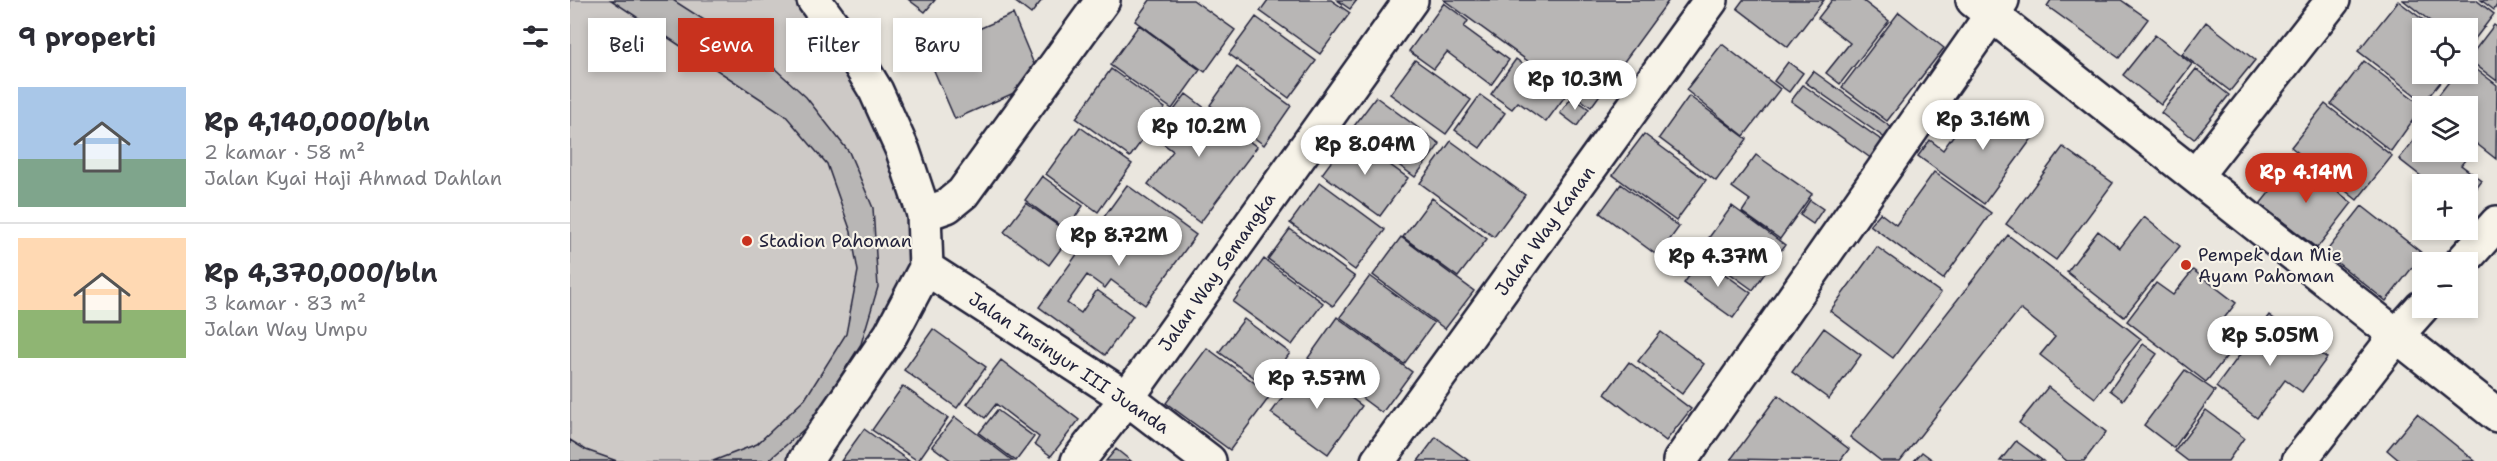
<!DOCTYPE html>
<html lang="id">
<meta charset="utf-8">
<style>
body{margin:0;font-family:"Shantell Sans",sans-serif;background:#f2f2f3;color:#2b2b33;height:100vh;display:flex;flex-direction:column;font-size:22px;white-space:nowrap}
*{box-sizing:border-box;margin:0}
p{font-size:20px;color:#7c7c81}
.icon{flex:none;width:33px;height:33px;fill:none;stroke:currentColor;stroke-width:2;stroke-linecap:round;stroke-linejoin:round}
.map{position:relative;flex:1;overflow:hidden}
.sheet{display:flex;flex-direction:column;background:#fff;width:570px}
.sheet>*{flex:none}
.top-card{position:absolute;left:18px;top:18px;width:570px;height:54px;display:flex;gap:12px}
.buttons{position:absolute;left:1842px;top:18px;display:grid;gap:12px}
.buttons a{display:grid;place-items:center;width:66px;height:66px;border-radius:0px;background:#fff;box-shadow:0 3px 9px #0003;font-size:30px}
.price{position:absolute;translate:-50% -51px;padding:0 14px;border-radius:21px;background:#fff;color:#222;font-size:20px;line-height:39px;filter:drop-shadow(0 2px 3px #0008)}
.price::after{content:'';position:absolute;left:50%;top:36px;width:18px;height:14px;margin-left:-9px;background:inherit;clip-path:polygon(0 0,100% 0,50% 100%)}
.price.selected{background:#c8321e;color:#fff}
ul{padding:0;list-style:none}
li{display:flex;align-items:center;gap:18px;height:150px;padding:0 18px}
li+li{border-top:2px solid #e1e1e2}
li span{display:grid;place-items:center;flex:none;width:168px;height:120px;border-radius:0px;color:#555}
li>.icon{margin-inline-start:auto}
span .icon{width:72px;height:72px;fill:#fffc;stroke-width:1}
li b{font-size:26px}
h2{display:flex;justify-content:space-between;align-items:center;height:72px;padding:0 18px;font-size:26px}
.pill{padding:0 21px;border-radius:0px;background:#fff;box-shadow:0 3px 9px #0003;font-size:21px;line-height:54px}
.pill.selected{background:#c8321e;color:#fff}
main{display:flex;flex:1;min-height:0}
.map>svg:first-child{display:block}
.green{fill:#cdc9c6;stroke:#787680;stroke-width:1.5}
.building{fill:#b8b6b5;stroke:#22223b;stroke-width:1.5}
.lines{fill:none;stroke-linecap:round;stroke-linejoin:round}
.minor-casing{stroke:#22223b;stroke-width:38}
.major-casing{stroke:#22223b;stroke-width:38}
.minor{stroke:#f7f3e8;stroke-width:33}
.major{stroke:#f7f3e8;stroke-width:33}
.poi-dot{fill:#c8321e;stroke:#f7f3e8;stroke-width:2}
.labels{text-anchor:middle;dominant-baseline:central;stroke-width:4.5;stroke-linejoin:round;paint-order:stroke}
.street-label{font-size:18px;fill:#22223b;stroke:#f7f3e8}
.poi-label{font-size:18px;fill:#22223b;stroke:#f7f3e8;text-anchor:start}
</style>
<main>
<section class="sheet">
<h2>9 properti<svg class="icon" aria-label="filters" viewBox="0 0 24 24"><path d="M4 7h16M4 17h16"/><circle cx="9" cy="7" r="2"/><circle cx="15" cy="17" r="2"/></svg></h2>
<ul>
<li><span style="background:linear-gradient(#a9c7e8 60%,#7fa58c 0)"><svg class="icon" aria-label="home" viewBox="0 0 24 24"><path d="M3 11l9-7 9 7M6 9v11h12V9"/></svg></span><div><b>Rp 4,140,000/bln</b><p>2 kamar · 58 m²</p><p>Jalan Kyai Haji Ahmad Dahlan</p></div></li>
<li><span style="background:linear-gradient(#ffd9b3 60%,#8fb573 0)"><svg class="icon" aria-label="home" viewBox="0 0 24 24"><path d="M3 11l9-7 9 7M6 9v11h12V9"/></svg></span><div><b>Rp 4,370,000/bln</b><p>3 kamar · 83 m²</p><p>Jalan Way Umpu</p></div></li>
</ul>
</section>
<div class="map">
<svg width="1927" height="461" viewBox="0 0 1927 461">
<rect width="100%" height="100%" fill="#eae6de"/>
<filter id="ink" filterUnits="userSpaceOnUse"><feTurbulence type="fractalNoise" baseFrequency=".0167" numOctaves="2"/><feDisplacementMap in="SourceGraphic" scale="12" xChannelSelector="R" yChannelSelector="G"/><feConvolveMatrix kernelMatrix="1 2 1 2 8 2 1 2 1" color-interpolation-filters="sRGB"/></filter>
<g filter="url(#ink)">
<path class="green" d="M 0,0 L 244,0 L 283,53 L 356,268 L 235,461 L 0,461 Z"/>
<path class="building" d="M 41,0 L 103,0 L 192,57 L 236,97 L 279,152 L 303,208 L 308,287 L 291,344 L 241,423 L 198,461 L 143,461 L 187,444 L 235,399 L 276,334 L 288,271 L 281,232 L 257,164 L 215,115 Z
M 339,0 L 365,0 L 355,12 Z
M 443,0 L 472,0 L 461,14 Z
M 580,0 L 623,0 L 665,30 L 635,72 L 565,21 Z
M 698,0 L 761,0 L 780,13 L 750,54 L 690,11 Z
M 767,0 L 787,0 L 780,9 Z
M 874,0 L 1099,0 L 1021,107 Z
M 1173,0 L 1254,0 L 1218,47 L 1167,8 Z
M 1262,0 L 1292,0 L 1319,21 L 1270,84 L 1256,73 L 1280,43 L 1248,18 Z
M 1481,0 L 1551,0 L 1578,19 L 1549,58 L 1477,6 Z
M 1833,0 L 1906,0 L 1924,14 L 1898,48 L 1898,28 L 1869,28 Z
M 1911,0 L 1927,0 L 1927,5 L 1924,10 Z
M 1828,1 L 1864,28 L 1852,28 L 1852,74 L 1877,74 L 1854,102 L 1788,51 Z
M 874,3 L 898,21 L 894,27 L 939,60 L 921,85 L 877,52 L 864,69 L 839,51 Z
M 1329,12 L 1374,48 L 1317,121 L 1272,87 Z
M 443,14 L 471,81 L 385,119 L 356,52 Z
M 686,17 L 746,61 L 719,98 L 659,54 Z
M 1636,22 L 1685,60 L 1660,91 L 1612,54 Z
M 569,25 L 630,70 L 602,109 L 540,65 Z
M 1924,25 L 1927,27 L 1927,81 L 1898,59 Z
M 1585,35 L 1622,64 L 1591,105 L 1553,75 Z
M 1152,44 L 1210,89 L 1174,136 L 1116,90 Z
M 946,59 L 996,95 L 976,122 L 948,102 L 942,109 L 921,94 Z
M 845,60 L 901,100 L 876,134 L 820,94 Z
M 1794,61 L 1853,106 L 1821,151 L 1761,104 Z
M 1218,62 L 1233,73 L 1219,92 L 1204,81 Z
M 1898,63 L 1927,85 L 1926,159 L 1898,137 L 1898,106 L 1860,106 L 1885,74 L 1898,74 Z
M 667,67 L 721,106 L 694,145 L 640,105 Z
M 541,69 L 595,108 L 560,157 L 506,118 Z
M 1626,69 L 1659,95 L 1624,139 L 1591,113 Z
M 1243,71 L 1322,128 L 1315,138 L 1235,82 Z
M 1233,85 L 1314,142 L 1302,159 L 1221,101 Z
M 616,94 L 687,147 L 630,223 L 578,184 L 603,151 L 584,137 Z
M 910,95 L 935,113 L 910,148 L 885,130 Z
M 1119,96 L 1177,139 L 1146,181 L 1089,138 Z
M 806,97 L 870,144 L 845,177 L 781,130 Z
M 1002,97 L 1019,109 L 1007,126 L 990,113 Z
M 1439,103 L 1471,126 L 1414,204 L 1348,156 L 1360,140 L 1373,150 L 1400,112 L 1422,127 Z
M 1755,104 L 1822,156 L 1787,200 L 1721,147 Z
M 510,127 L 562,164 L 528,212 L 476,174 Z
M 1852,130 L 1852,152 L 1898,152 L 1898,146 L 1903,150 L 1891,165 L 1912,181 L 1898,200 L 1898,184 L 1861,184 L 1829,159 Z
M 1074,134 L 1136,180 L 1106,221 L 1043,175 Z
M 780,136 L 838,178 L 810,216 L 752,174 Z
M 881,141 L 955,195 L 924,237 L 850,183 Z
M 1493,147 L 1543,183 L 1486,260 L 1436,224 Z
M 1186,155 L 1242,194 L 1210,239 L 1172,212 L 1180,200 L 1162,187 Z
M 1726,159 L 1782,203 L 1747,248 L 1690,204 Z
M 1364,172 L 1421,213 L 1373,279 L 1300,225 L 1310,213 L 1326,225 Z
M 472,176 L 513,206 L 496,230 L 455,200 Z
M 750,182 L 815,230 L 785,270 L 720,223 Z
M 1051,184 L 1109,227 L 1088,256 L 1030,213 Z
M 557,185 L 626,235 L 575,305 L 541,280 L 535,288 L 517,275 L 497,303 L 511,313 L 527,290 L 563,316 L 535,355 L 469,307 Z
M 862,198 L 917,239 L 888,277 L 833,237 Z
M 1240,200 L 1253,209 L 1243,224 L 1230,215 Z
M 456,203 L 501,235 L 479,265 L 434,232 Z
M 1162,206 L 1215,245 L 1183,290 L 1129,251 Z
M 1792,206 L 1853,254 L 1816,301 L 1755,253 Z
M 1574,217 L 1610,246 L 1554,317 L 1497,272 L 1528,231 L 1550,248 Z
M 720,229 L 785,277 L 763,306 L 698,259 Z
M 1438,235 L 1571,339 L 1525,398 L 1470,355 L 1485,337 L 1450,309 L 1330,461 L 1311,461 L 1280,437 Z
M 831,237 L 904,291 L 875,329 L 803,275 Z
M 1307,247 L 1371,293 L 1323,358 L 1260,311 Z
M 1132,258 L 1181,293 L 1163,318 L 1114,283 Z
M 694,259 L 753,303 L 722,345 L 663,302 Z
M 1623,270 L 1666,303 L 1652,321 L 1672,337 L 1636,382 L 1557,321 L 1586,283 L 1603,295 Z
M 800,276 L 864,323 L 834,364 L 770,317 Z
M 1699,315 L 1757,358 L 1732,392 L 1715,380 L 1687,418 L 1646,387 Z
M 767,317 L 842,372 L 812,413 L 738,358 Z
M 674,319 L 720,353 L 696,386 L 649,352 Z
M 1254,328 L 1291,355 L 1259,399 L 1222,372 Z
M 363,329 L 416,367 L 387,408 L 334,370 Z
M 1091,332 L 1134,364 L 1112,394 L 1068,361 Z
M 1573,344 L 1587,354 L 1553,400 L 1540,390 Z
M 637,348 L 701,395 L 660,450 L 596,403 Z
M 431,360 L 509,420 L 481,456 L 465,444 L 469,437 L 426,404 L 415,418 L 397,404 Z
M 1059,362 L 1121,409 L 1096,441 L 1035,394 Z
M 736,365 L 792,406 L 758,454 L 701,413 Z
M 1615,370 L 1645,391 L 1604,448 L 1574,425 Z
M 333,386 L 378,418 L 348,461 L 302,430 Z
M 1478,387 L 1536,432 L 1514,461 L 1497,461 L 1449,423 Z
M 1208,395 L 1279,449 L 1270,461 L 1161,459 Z
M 427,410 L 464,437 L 446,461 L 409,433 Z
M 1636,410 L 1674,438 L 1658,461 L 1618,461 L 1605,451 Z
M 1847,414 L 1905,461 L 1830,461 L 1817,450 Z
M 385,417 L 443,461 L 382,461 L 362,446 Z
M 294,429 L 339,461 L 271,461 Z
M 866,437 L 899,461 L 848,461 Z
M 0,440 L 16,450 L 47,461 L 0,461 Z
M 1446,441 L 1473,461 L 1430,461 Z
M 546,449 L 561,461 L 536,461 Z
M 1352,452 L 1364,461 L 1344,461 Z"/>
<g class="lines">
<g class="minor-casing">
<path id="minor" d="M 1626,175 L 1763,0
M 354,214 L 377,206 L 393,193 L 533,0
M 1892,262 L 1927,223
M 1827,335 L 1852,307
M 508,461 L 557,398 L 841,0
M 808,461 L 1141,0
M 1110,461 L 1432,0"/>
</g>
<g class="major-casing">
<path id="major" d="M 1403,0 L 1927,415
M 356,268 L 557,398 L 639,461
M 235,461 L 321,334 L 356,268 L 354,214 L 333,151 L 306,91 L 283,53 L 244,0
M 1729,461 L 1827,335"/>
</g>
<use href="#minor" class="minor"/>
<use href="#major" class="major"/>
</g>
</g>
<g class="poi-dot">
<circle cx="177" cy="241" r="6"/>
<circle cx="1616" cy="265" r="6"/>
</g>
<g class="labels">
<g class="street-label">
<text transform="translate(975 231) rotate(-54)">Jalan Way Kanan</text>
<text transform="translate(647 272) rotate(-55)">Jalan Way Semangka</text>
<text transform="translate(499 363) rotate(34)">Jalan Insinyur III Juanda</text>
</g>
<g class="poi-label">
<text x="189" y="241">Stadion Pahoman</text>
<text x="1628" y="255">Pempek dan Mie<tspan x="1628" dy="21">Ayam Pahoman</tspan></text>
</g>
</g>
</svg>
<div class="buttons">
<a><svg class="icon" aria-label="locate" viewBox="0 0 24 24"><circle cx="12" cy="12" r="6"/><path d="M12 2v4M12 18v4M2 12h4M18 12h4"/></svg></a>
<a><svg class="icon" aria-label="layers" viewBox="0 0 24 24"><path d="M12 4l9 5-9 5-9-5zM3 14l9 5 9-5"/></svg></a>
<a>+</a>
<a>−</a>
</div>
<b class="price" style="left:1005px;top:111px">Rp 10.3M</b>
<b class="price" style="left:1413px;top:151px">Rp 3.16M</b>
<b class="price" style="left:629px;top:158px">Rp 10.2M</b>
<b class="price" style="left:795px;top:176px">Rp 8.04M</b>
<b class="price selected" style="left:1736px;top:204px">Rp 4.14M</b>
<b class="price" style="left:549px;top:267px">Rp 8.72M</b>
<b class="price" style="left:1148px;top:288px">Rp 4.37M</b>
<b class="price" style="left:1700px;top:367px">Rp 5.05M</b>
<b class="price" style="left:747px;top:410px">Rp 7.57M</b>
<div class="top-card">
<a class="pill">Beli</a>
<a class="pill selected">Sewa</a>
<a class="pill">Filter</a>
<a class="pill">Baru</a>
</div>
</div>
</main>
